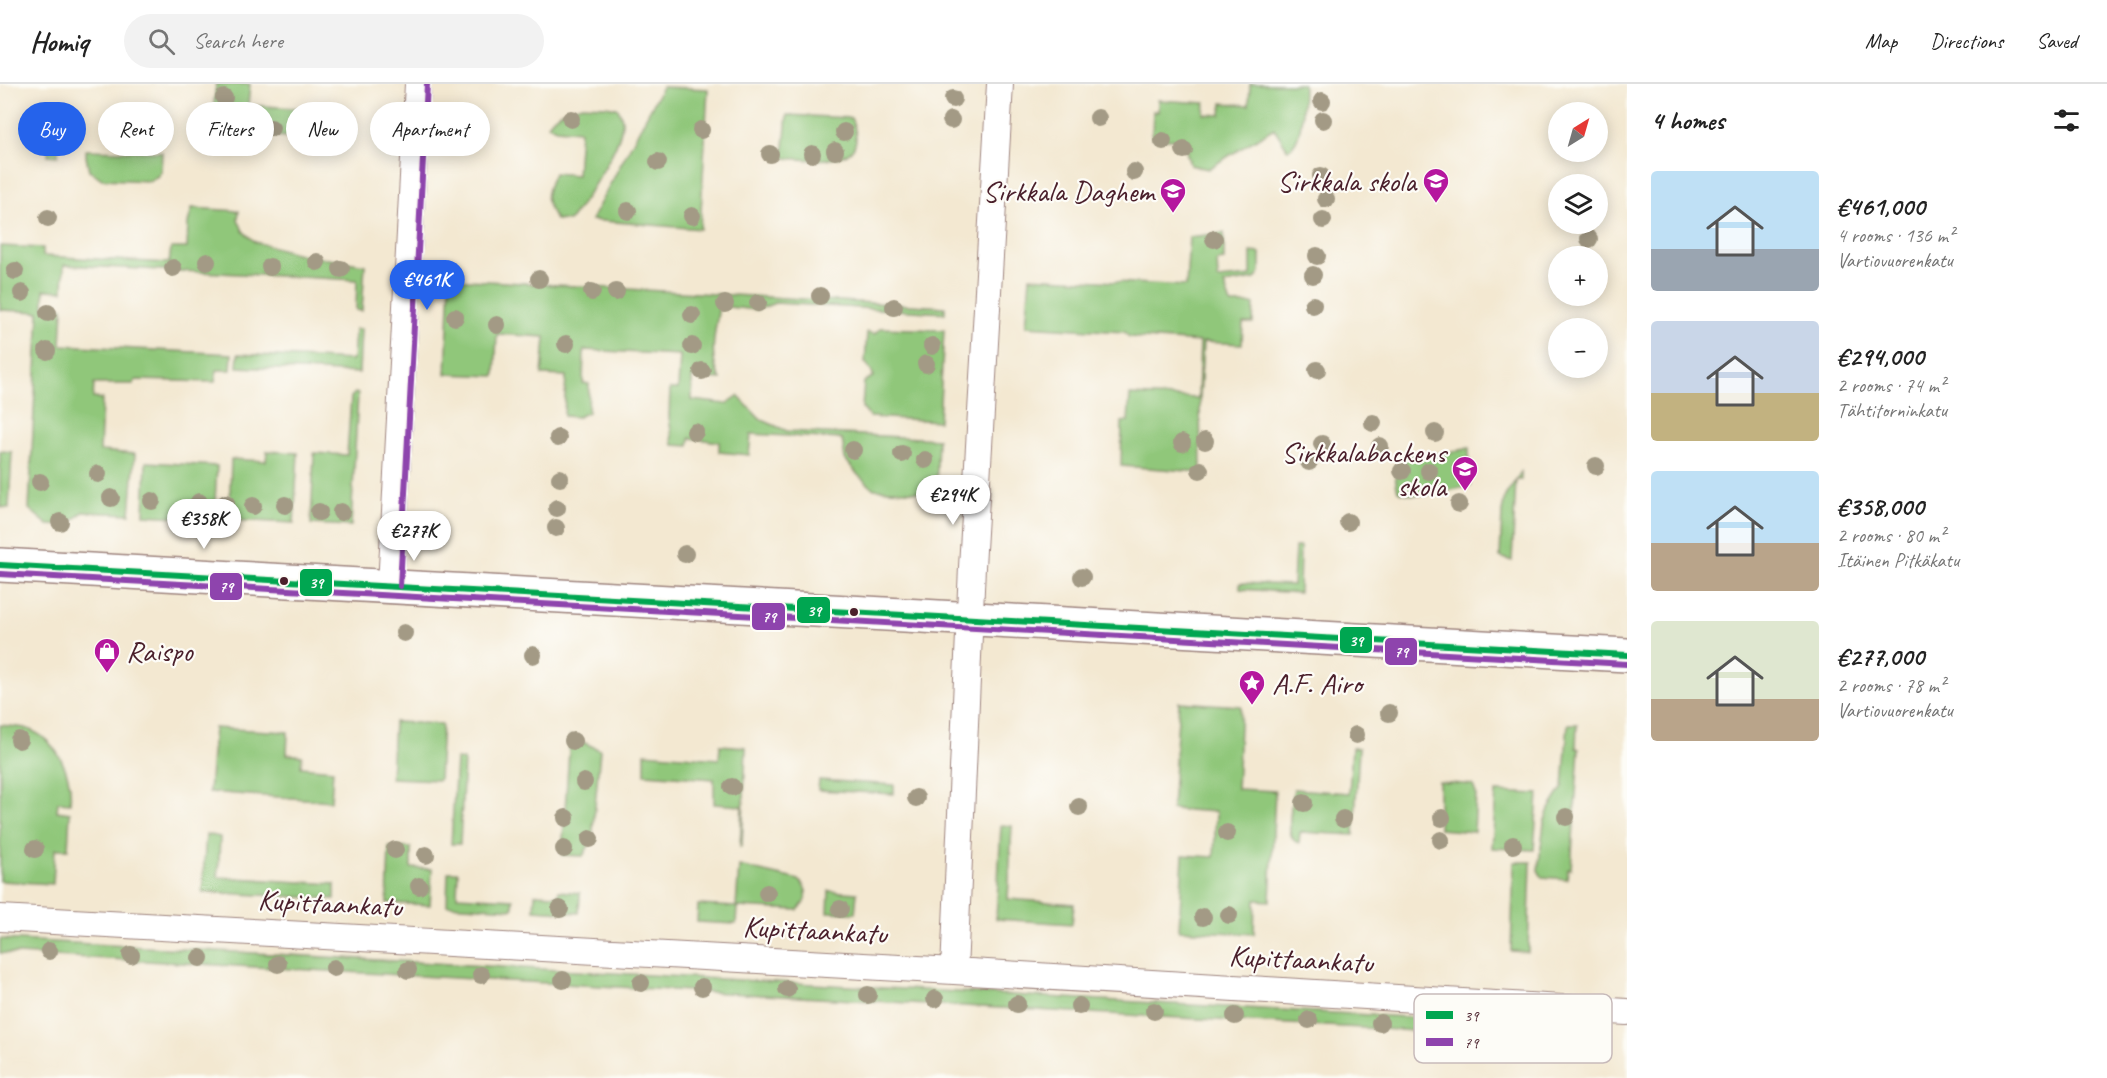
<!DOCTYPE html>
<meta charset="utf-8">
<style>
body{margin:0;font-family:Caveat,sans-serif;background:#f2f2f2;color:#222;height:100vh;display:flex;flex-direction:column;font-size:22px;white-space:nowrap}
*{box-sizing:border-box;margin:0}
p{font-size:20px;color:#767676}
.icon{flex:none;width:33px;height:33px;fill:none;stroke:currentColor;stroke-width:2;stroke-linecap:round;stroke-linejoin:round}
.map{position:relative;flex:1;overflow:hidden}
.sheet{display:flex;flex-direction:column;background:#fff;width:480px}
.sheet>*{flex:none}
.hud{position:absolute;left:18px;top:18px;width:570px;height:54px;display:flex;gap:12px}
.needle{width:39px;rotate:37deg}
.buttons{position:absolute;left:1548px;top:18px;display:grid;gap:12px}
.buttons a{display:grid;place-items:center;width:60px;height:60px;border-radius:50%;background:#fff;box-shadow:0 3px 15px #0003;font-size:30px}
.price{position:absolute;translate:-50% -51px;padding:0 14px;border-radius:21px;background:#fff;color:#222;font-size:20px;line-height:39px;filter:drop-shadow(0 2px 3px #0008)}
.price::after{content:'';position:absolute;left:50%;top:36px;width:18px;height:14px;margin-left:-9px;background:inherit;clip-path:polygon(0 0,100% 0,50% 100%)}
.price.selected{background:#2563eb;color:#fff}
ul{padding:0;list-style:none}
li{display:flex;align-items:center;gap:18px;height:150px;padding:0 24px}
li span{display:grid;place-items:center;flex:none;width:168px;height:120px;border-radius:6px;color:#555}
li>.icon{margin-inline-start:auto}
span .icon{width:72px;height:72px;fill:#fffc;stroke-width:1}
li b{font-size:26px}
h2{display:flex;justify-content:space-between;align-items:center;height:72px;padding:0 24px;font-size:26px}
.tag{padding:0 21px;border-radius:27px;background:#fff;box-shadow:0 3px 15px #0003;font-size:21px;line-height:54px}
.tag.selected{background:#2563eb;color:#fff}
header{display:flex;align-items:center;gap:36px;box-sizing:border-box;height:84px;padding:0 30px;background:#fff;border-bottom:2px solid #e0e0e0}
header strong{font-size:28px}
nav{display:flex;gap:33px;margin-inline-start:auto;font-size:21px}
.search{width:420px;height:54px;background:#f2f2f2;display:flex;align-items:center;gap:15px;box-sizing:border-box;padding:0 21px;border-radius:33px;color:#767676;font-size:22px}
main{display:flex;flex:1;min-height:0}
.map>svg:first-child{display:block}
.green{fill:#90c77a;stroke:#6d7352;stroke-width:1.5}
.lines{fill:none;stroke-linecap:round;stroke-linejoin:round}
.street-casing{stroke:#9e847e;stroke-width:28}
.secondary-casing{stroke:#9e847e;stroke-width:36}
.street{stroke:#fff;stroke-width:26}
.secondary{stroke:#fff;stroke-width:33}
.bus-1-casing{stroke:#fdfcf7;stroke-width:10}
.bus-2-casing{stroke:#fdfcf7;stroke-width:10}
.bus-1{stroke:#00a651;stroke-width:6}
.bus-2{stroke:#8e44ad;stroke-width:6}
.tree{fill:#a39a85}
.bus-dot{fill:#4a1f2b;stroke:#fdfcf7;stroke-width:2}
.labels{text-anchor:middle;dominant-baseline:central;stroke-width:4.5;stroke-linejoin:round;paint-order:stroke}
.poi-label{font-size:30px;fill:#4a1f2b;stroke:#fdfcf7;text-anchor:end}
.street-label{font-size:30px;fill:#4a1f2b;stroke:#fdfcf7}
.key{fill:#fdfcf7;stroke:#c7baba;stroke-width:1.5}
.key-label{font-size:16px;fill:#4a1f2b}
.line-badge{stroke:#fdfcf7;stroke-width:2}
.badge-label{font-size:16px;text-anchor:middle;font-weight:bold;fill:#fff}
</style>
<header>
<strong>Homiq</strong>
<div class="search"><svg class="icon" aria-label="search" viewBox="0 0 24 24"><circle cx="10" cy="10" r="6"/><path d="M15 15l6 6"/></svg>Search here</div>
<nav><a>Map</a><a>Directions</a><a>Saved</a></nav>
</header>
<main>
<div class="map">
<svg width="1627" height="994" viewBox="0 0 1627 994">
<rect width="100%" height="100%" fill="#fdfcf7"/>
<filter id="ink" filterUnits="userSpaceOnUse"><feTurbulence type="fractalNoise" baseFrequency=".0167" numOctaves="2"/><feDisplacementMap in="SourceGraphic" scale="12" xChannelSelector="R" yChannelSelector="G"/><feConvolveMatrix kernelMatrix="1 2 1 2 8 2 1 2 1" color-interpolation-filters="sRGB"/></filter>
<filter id="wash" filterUnits="userSpaceOnUse"><feTurbulence type="fractalNoise" baseFrequency=".008" numOctaves="4" result="noise"/><feDisplacementMap in="SourceGraphic" scale="24" xChannelSelector="R" yChannelSelector="G"/><feGaussianBlur stdDeviation="1.35" result="paint"/><feColorMatrix in="noise" values="0 0 0 0 0 0 0 0 0 0 0 0 0 0 0 0 0 1.4 0 .05"/><feComposite in="paint" operator="in"/></filter>
<g filter="url(#wash)">
<rect width="100%" height="100%" fill="#f3e8d1"/>
<path class="green" d="M 216,0 L 250,0 L 248,21 L 309,25 L 312,28 L 310,45 L 302,52 L 297,54 L 245,49 L 239,42 L 212,39 Z
M 1250,0 L 1303,0 C 1302,18 1305,56 1288,66 L 1274,44 L 1208,85 L 1190,81 L 1184,59 L 1174,55 L 1152,54 L 1153,27 L 1158,28 L 1158,16 L 1205,19 L 1204,30 L 1221,31 L 1222,19 L 1249,21 Z
M 662,3 L 708,5 L 700,145 L 591,136 Z
M 582,21 L 606,22 L 617,24 C 623,31 623,38 621,46 C 616,70 584,118 569,137 L 556,136 C 543,116 544,111 554,89 L 577,91 L 580,47 L 556,45 L 548,41 C 555,28 569,25 582,21 Z
M 787,31 L 851,34 C 874,86 812,75 783,74 Z
M 50,32 L 60,33 L 58,72 L 48,71 Z
M 86,66 L 162,68 L 161,87 L 158,92 L 149,97 L 102,95 L 89,86 L 86,73 Z
M 192,124 L 239,127 L 238,135 L 243,147 L 255,158 L 303,171 L 365,181 L 362,227 L 356,226 L 357,196 L 64,181 L 63,207 L 44,206 L 44,223 L 63,224 L 61,261 L 232,270 L 231,286 L 217,286 L 215,298 L 136,296 L 133,300 L 94,300 L 93,314 L 102,315 L 100,367 L 135,370 L 130,430 L 83,428 L 67,442 L 48,441 L 29,425 L 39,228 L 0,226 L 0,162 L 43,164 L 43,172 L 169,179 L 171,164 L 187,164 L 188,139 Z
M 1224,149 L 1224,176 L 1217,177 L 1218,195 L 1251,192 L 1251,168 L 1260,169 L 1260,188 L 1255,195 L 1224,200 L 1231,220 L 1254,220 L 1253,239 L 1243,239 L 1242,260 L 1203,258 L 1200,314 L 1201,388 L 1121,382 L 1122,338 L 1128,337 L 1130,311 L 1198,314 L 1200,258 L 1129,253 L 1125,248 L 1026,242 L 1030,193 L 1186,202 L 1189,153 Z
M 450,195 L 945,223 L 945,229 L 775,219 L 757,226 L 719,222 C 716,244 707,275 721,295 L 692,293 L 692,316 L 726,320 L 738,312 L 760,335 L 787,347 L 938,355 L 936,409 L 874,405 L 858,391 L 845,375 L 842,355 L 751,350 L 749,371 L 719,368 L 719,358 L 690,354 L 689,362 L 673,361 L 669,333 L 670,305 L 678,305 L 680,271 L 584,266 L 583,299 L 589,300 L 588,328 L 578,333 L 564,332 L 566,292 L 542,291 L 545,253 L 497,250 L 495,292 L 446,290 Z
M 881,244 L 944,246 L 939,337 L 870,333 L 862,324 L 864,298 L 874,292 L 867,280 L 865,279 L 867,248 L 874,250 Z
M 355,245 L 361,245 L 359,289 L 237,283 L 238,270 L 353,276 Z
M 355,309 L 358,310 L 351,442 L 311,440 L 314,369 L 347,371 L 351,313 Z
M 1469,364 L 1470,402 C 1448,406 1420,417 1398,407 C 1386,364 1416,371 1446,369 C 1453,368 1461,366 1469,364 Z
M 0,367 L 12,368 L 9,424 L 0,423 Z
M 267,367 L 298,369 L 294,439 L 229,436 L 231,375 L 266,377 Z
M 146,378 L 217,382 L 214,435 L 144,431 Z
M 1521,388 L 1521,396 L 1516,396 L 1512,477 L 1500,473 L 1502,428 L 1505,412 Z
M 1295,463 L 1300,463 L 1299,509 L 1240,505 L 1240,499 L 1293,501 Z
M 1179,618 L 1241,622 L 1237,705 L 1275,707 L 1270,817 L 1255,816 L 1254,850 L 1179,846 L 1183,771 L 1214,773 L 1216,728 L 1172,725 Z
M 394,638 L 442,640 L 439,696 L 391,694 Z
M 1568,640 L 1577,640 L 1576,664 L 1579,665 L 1571,785 L 1568,785 L 1567,795 L 1542,793 L 1538,786 L 1544,739 L 1549,725 L 1563,703 Z
M 0,641 C 9,642 20,642 28,645 C 57,656 73,690 70,719 L 58,718 L 57,727 L 70,729 L 68,765 L 55,765 L 53,800 L 0,797 Z
M 214,644 L 288,648 L 287,670 L 302,672 L 301,683 L 333,686 L 331,717 L 209,708 Z
M 570,652 L 600,666 L 592,756 L 583,772 L 562,771 Z
M 720,661 L 746,663 L 742,762 L 740,763 L 742,722 L 714,720 L 714,695 L 645,690 L 645,669 L 719,675 Z
M 1352,664 L 1359,664 L 1354,751 L 1300,748 L 1299,759 C 1283,756 1292,719 1294,705 L 1349,709 Z
M 456,675 L 464,676 L 460,760 L 451,760 Z
M 819,696 L 894,701 L 894,710 L 818,706 Z
M 1439,698 L 1473,701 L 1476,710 L 1474,748 L 1439,745 Z
M 1496,708 L 1538,710 L 1534,766 L 1492,764 Z
M 1001,741 L 1012,742 L 1008,815 L 1074,820 L 1072,840 L 996,835 Z
M 206,750 L 220,753 L 218,793 L 335,800 L 335,815 L 202,808 Z
M 389,763 L 411,764 L 411,784 L 432,785 L 430,821 L 387,819 Z
M 1514,778 L 1531,778 L 1528,868 L 1511,867 Z
M 739,782 L 799,796 C 810,807 808,816 798,826 L 737,823 L 736,840 L 697,838 L 698,821 L 736,823 Z
M 448,788 L 458,788 L 457,812 L 513,815 L 513,825 L 447,821 Z
M 559,807 L 580,809 L 579,829 L 534,826 L 535,810 L 558,811 Z
M 829,807 L 857,809 L 855,829 L 828,828 Z
M 0,855 L 1607,944 L 1609,948 L 1607,955 L 1544,954 L 0,869 Z"/>
</g>
<g filter="url(#ink)">
<g class="lines">
<g class="street-casing">
<path id="street" d="M 391,502 L 418,0
M 0,834 L 954,887 L 1627,928
M 954,887 L 972,483 L 1000,0"/>
</g>
<g class="secondary-casing">
<path id="secondary" d="M 0,481 L 1627,571"/>
</g>
<use href="#street" class="street"/>
<use href="#secondary" class="secondary"/>
<g class="bus-1-casing">
<path id="bus-1" d="M 0,481 L 1627,571"/>
</g>
<g class="bus-2-casing">
<path id="bus-2" d="M 0,490 L 1627,580
M 400,502 L 427,0"/>
</g>
<use href="#bus-1" class="bus-1"/>
<use href="#bus-2" class="bus-2"/>
</g>
<g class="tree">
<circle cx="224" cy="14" r="9"/>
<circle cx="953" cy="15" r="9"/>
<circle cx="1322" cy="17" r="9"/>
<circle cx="1098" cy="34" r="9"/>
<circle cx="571" cy="35" r="9"/>
<circle cx="214" cy="36" r="9"/>
<circle cx="951" cy="36" r="9"/>
<circle cx="1323" cy="36" r="9"/>
<circle cx="271" cy="44" r="9"/>
<circle cx="701" cy="46" r="9"/>
<circle cx="844" cy="48" r="9"/>
<circle cx="1163" cy="57" r="9"/>
<circle cx="52" cy="63" r="9"/>
<circle cx="1184" cy="66" r="9"/>
<circle cx="835" cy="67" r="9"/>
<circle cx="770" cy="70" r="9"/>
<circle cx="812" cy="70" r="9"/>
<circle cx="658" cy="78" r="9"/>
<circle cx="1134" cy="88" r="9"/>
<circle cx="1321" cy="92" r="9"/>
<circle cx="1326" cy="115" r="9"/>
<circle cx="628" cy="127" r="9"/>
<circle cx="692" cy="132" r="9"/>
<circle cx="48" cy="134" r="9"/>
<circle cx="1323" cy="136" r="9"/>
<circle cx="1214" cy="155" r="9"/>
<circle cx="1589" cy="155" r="9"/>
<circle cx="1317" cy="172" r="9"/>
<circle cx="207" cy="178" r="9"/>
<circle cx="317" cy="178" r="9"/>
<circle cx="270" cy="183" r="9"/>
<circle cx="173" cy="184" r="9"/>
<circle cx="341" cy="185" r="9"/>
<circle cx="15" cy="187" r="9"/>
<circle cx="1313" cy="191" r="9"/>
<circle cx="539" cy="195" r="9"/>
<circle cx="592" cy="208" r="9"/>
<circle cx="616" cy="208" r="9"/>
<circle cx="22" cy="209" r="9"/>
<circle cx="820" cy="212" r="9"/>
<circle cx="758" cy="219" r="9"/>
<circle cx="725" cy="220" r="9"/>
<circle cx="1313" cy="221" r="9"/>
<circle cx="894" cy="223" r="9"/>
<circle cx="48" cy="229" r="9"/>
<circle cx="692" cy="231" r="9"/>
<circle cx="455" cy="233" r="9"/>
<circle cx="497" cy="241" r="9"/>
<circle cx="566" cy="260" r="9"/>
<circle cx="692" cy="262" r="9"/>
<circle cx="932" cy="262" r="9"/>
<circle cx="47" cy="267" r="9"/>
<circle cx="926" cy="280" r="9"/>
<circle cx="1317" cy="286" r="9"/>
<circle cx="702" cy="287" r="9"/>
<circle cx="1373" cy="339" r="9"/>
<circle cx="695" cy="348" r="9"/>
<circle cx="1435" cy="349" r="9"/>
<circle cx="558" cy="354" r="9"/>
<circle cx="1205" cy="357" r="9"/>
<circle cx="1182" cy="359" r="9"/>
<circle cx="1322" cy="360" r="9"/>
<circle cx="1380" cy="362" r="9"/>
<circle cx="853" cy="366" r="9"/>
<circle cx="902" cy="370" r="9"/>
<circle cx="925" cy="376" r="9"/>
<circle cx="1309" cy="378" r="9"/>
<circle cx="1596" cy="382" r="9"/>
<circle cx="1200" cy="386" r="9"/>
<circle cx="1402" cy="387" r="9"/>
<circle cx="1429" cy="387" r="9"/>
<circle cx="98" cy="390" r="9"/>
<circle cx="560" cy="394" r="9"/>
<circle cx="40" cy="398" r="9"/>
<circle cx="111" cy="414" r="9"/>
<circle cx="152" cy="417" r="9"/>
<circle cx="199" cy="418" r="9"/>
<circle cx="226" cy="419" r="9"/>
<circle cx="1459" cy="420" r="9"/>
<circle cx="285" cy="421" r="9"/>
<circle cx="253" cy="422" r="9"/>
<circle cx="557" cy="424" r="9"/>
<circle cx="319" cy="428" r="9"/>
<circle cx="341" cy="428" r="9"/>
<circle cx="60" cy="438" r="9"/>
<circle cx="1348" cy="438" r="9"/>
<circle cx="556" cy="444" r="9"/>
<circle cx="685" cy="470" r="9"/>
<circle cx="1082" cy="493" r="9"/>
<circle cx="404" cy="549" r="9"/>
<circle cx="533" cy="571" r="9"/>
<circle cx="1389" cy="629" r="9"/>
<circle cx="1356" cy="651" r="9"/>
<circle cx="19" cy="656" r="9"/>
<circle cx="573" cy="657" r="9"/>
<circle cx="584" cy="698" r="9"/>
<circle cx="732" cy="703" r="9"/>
<circle cx="916" cy="714" r="9"/>
<circle cx="1304" cy="719" r="9"/>
<circle cx="1079" cy="723" r="9"/>
<circle cx="1566" cy="733" r="9"/>
<circle cx="566" cy="734" r="9"/>
<circle cx="1442" cy="734" r="9"/>
<circle cx="1343" cy="735" r="9"/>
<circle cx="1227" cy="749" r="9"/>
<circle cx="590" cy="755" r="9"/>
<circle cx="1441" cy="756" r="9"/>
<circle cx="1513" cy="761" r="9"/>
<circle cx="35" cy="765" r="9"/>
<circle cx="564" cy="765" r="9"/>
<circle cx="395" cy="766" r="9"/>
<circle cx="426" cy="771" r="9"/>
<circle cx="419" cy="802" r="9"/>
<circle cx="767" cy="809" r="9"/>
<circle cx="560" cy="825" r="9"/>
<circle cx="840" cy="825" r="9"/>
<circle cx="1229" cy="831" r="9"/>
<circle cx="1203" cy="833" r="9"/>
<circle cx="49" cy="867" r="9"/>
<circle cx="131" cy="871" r="9"/>
<circle cx="200" cy="874" r="9"/>
<circle cx="278" cy="880" r="9"/>
<circle cx="334" cy="884" r="9"/>
<circle cx="408" cy="886" r="9"/>
<circle cx="481" cy="891" r="9"/>
<circle cx="563" cy="896" r="9"/>
<circle cx="641" cy="899" r="9"/>
<circle cx="702" cy="903" r="9"/>
<circle cx="787" cy="905" r="9"/>
<circle cx="868" cy="911" r="9"/>
<circle cx="935" cy="915" r="9"/>
<circle cx="1017" cy="920" r="9"/>
<circle cx="1079" cy="922" r="9"/>
<circle cx="1154" cy="927" r="9"/>
<circle cx="1235" cy="932" r="9"/>
<circle cx="1309" cy="936" r="9"/>
<circle cx="1380" cy="939" r="9"/>
</g>
</g>
<defs>
<g id="school-pin" transform="scale(1.35)"><path d="M0 17L-7.5 6A9.5 9.5 0 1 1 7.5 6Z" fill="#b5179e" stroke="#fdfcf7"/><path d="M0-5L7-2L0 1L-7-2ZM-4 1L0 2.5L4 1V4Q0 6-4 4Z" fill="#fff"/></g>
<g id="shop-pin" transform="scale(1.35)"><path d="M0 17L-7.5 6A9.5 9.5 0 1 1 7.5 6Z" fill="#b5179e" stroke="#fdfcf7"/><path d="M-5-2.5h2.3a2.7 3.5 0 0 1 5.4 0H5L5.5 6h-11ZM-1.5-2.5h3a1.5 2.3 0 0 0-3 0Z" fill="#fff"/></g>
<g id="sight-pin" transform="scale(1.35)"><path d="M0 17L-7.5 6A9.5 9.5 0 1 1 7.5 6Z" fill="#b5179e" stroke="#fdfcf7"/><path d="M0-6L1.8-2.2L6-1.7L2.9 1.2L3.7 5.4L0 3.3L-3.7 5.4L-2.9 1.2L-6-1.7L-1.8-2.2Z" fill="#fff"/></g>
</defs>
<g fill-rule="evenodd">
<use href="#school-pin" x="1436" y="97"/>
<use href="#school-pin" x="1173" y="107"/>
<use href="#school-pin" x="1465" y="385"/>
<use href="#shop-pin" x="107" y="567"/>
<use href="#sight-pin" x="1252" y="599"/>
</g>
<g class="bus-dot">
<circle cx="284" cy="497" r="5"/>
<circle cx="854" cy="528" r="5"/>
</g>
<g class="labels">
<g class="poi-label">
<text x="1416" y="97">Sirkkala skola</text>
<text x="1154" y="107">Sirkkala Daghem</text>
<text x="1446" y="368">Sirkkalabackens<tspan x="1446" dy="34">skola</tspan></text>
<text x="126" y="567" text-anchor="start">Raispo</text>
<text x="1272" y="599" text-anchor="start">A.F. Airo</text>
</g>
<g class="street-label">
<text transform="translate(330 819) rotate(3)">Kupittaankatu</text>
<text transform="translate(815 846) rotate(3)">Kupittaankatu</text>
<text transform="translate(1301 875) rotate(3)">Kupittaankatu</text>
</g>
</g>
<rect x="1414" y="910" width="198" height="69" rx="9" class="key"/>
<rect x="1426" y="927" width="27" height="8" fill="#00a651"/>
<rect x="1426" y="954" width="27" height="8" fill="#8e44ad"/>
<g class="key-label">
<text x="1464" y="937">39</text>
<text x="1464" y="964">79</text>
</g>
<g class="line-badge">
<rect x="299" y="484" width="34" height="29" rx="6" fill="#00a651"/>
<rect x="209" y="488" width="34" height="29" rx="6" fill="#8e44ad"/>
<rect x="796" y="512" width="35" height="28" rx="6" fill="#00a651"/>
<rect x="751" y="518" width="35" height="29" rx="6" fill="#8e44ad"/>
<rect x="1339" y="542" width="34" height="28" rx="6" fill="#00a651"/>
<rect x="1384" y="553" width="34" height="29" rx="6" fill="#8e44ad"/>
</g>
<g class="badge-label">
<text x="316" y="504">39</text>
<text x="226" y="508">79</text>
<text x="814" y="532">39</text>
<text x="769" y="538">79</text>
<text x="1356" y="562">39</text>
<text x="1401" y="573">79</text>
</g>
</svg>
<div class="buttons">
<a><svg class="needle" viewBox="-14 -14 28 28"><path d="M0-13l5 13h-10z" fill="#e53935"/><path d="M0 13l5-13h-10z" fill="#767676"/></svg></a>
<a><svg class="icon" aria-label="layers" viewBox="0 0 24 24"><path d="M12 4l9 5-9 5-9-5zM3 14l9 5 9-5"/></svg></a>
<a>+</a>
<a>−</a>
</div>
<b class="price selected" style="left:427px;top:227px">€461K</b>
<b class="price" style="left:953px;top:442px">€294K</b>
<b class="price" style="left:204px;top:466px">€358K</b>
<b class="price" style="left:414px;top:478px">€277K</b>
<div class="hud">
<a class="tag selected">Buy</a>
<a class="tag">Rent</a>
<a class="tag">Filters</a>
<a class="tag">New</a>
<a class="tag">Apartment</a>
</div>
</div>
<section class="sheet">
<h2>4 homes<svg class="icon" aria-label="filters" viewBox="0 0 24 24"><path d="M4 7h16M4 17h16"/><circle cx="9" cy="7" r="2"/><circle cx="15" cy="17" r="2"/></svg></h2>
<ul>
<li><span style="background:linear-gradient(#bfe0f5 65%,#9aa5b1 0)"><svg class="icon" aria-label="home" viewBox="0 0 24 24"><path d="M3 11l9-7 9 7M6 9v11h12V9"/></svg></span><div><b>€461,000</b><p>4 rooms · 136 m²</p><p>Vartiovuorenkatu</p></div></li>
<li><span style="background:linear-gradient(#c9d6e8 60%,#c2b280 0)"><svg class="icon" aria-label="home" viewBox="0 0 24 24"><path d="M3 11l9-7 9 7M6 9v11h12V9"/></svg></span><div><b>€294,000</b><p>2 rooms · 74 m²</p><p>Tähtitorninkatu</p></div></li>
<li><span style="background:linear-gradient(#bfe0f5 60%,#b9a48a 0)"><svg class="icon" aria-label="home" viewBox="0 0 24 24"><path d="M3 11l9-7 9 7M6 9v11h12V9"/></svg></span><div><b>€358,000</b><p>2 rooms · 80 m²</p><p>Itäinen Pitkäkatu</p></div></li>
<li><span style="background:linear-gradient(#dfe7d0 65%,#b9a48a 0)"><svg class="icon" aria-label="home" viewBox="0 0 24 24"><path d="M3 11l9-7 9 7M6 9v11h12V9"/></svg></span><div><b>€277,000</b><p>2 rooms · 78 m²</p><p>Vartiovuorenkatu</p></div></li>
</ul>
</section>
</main>
